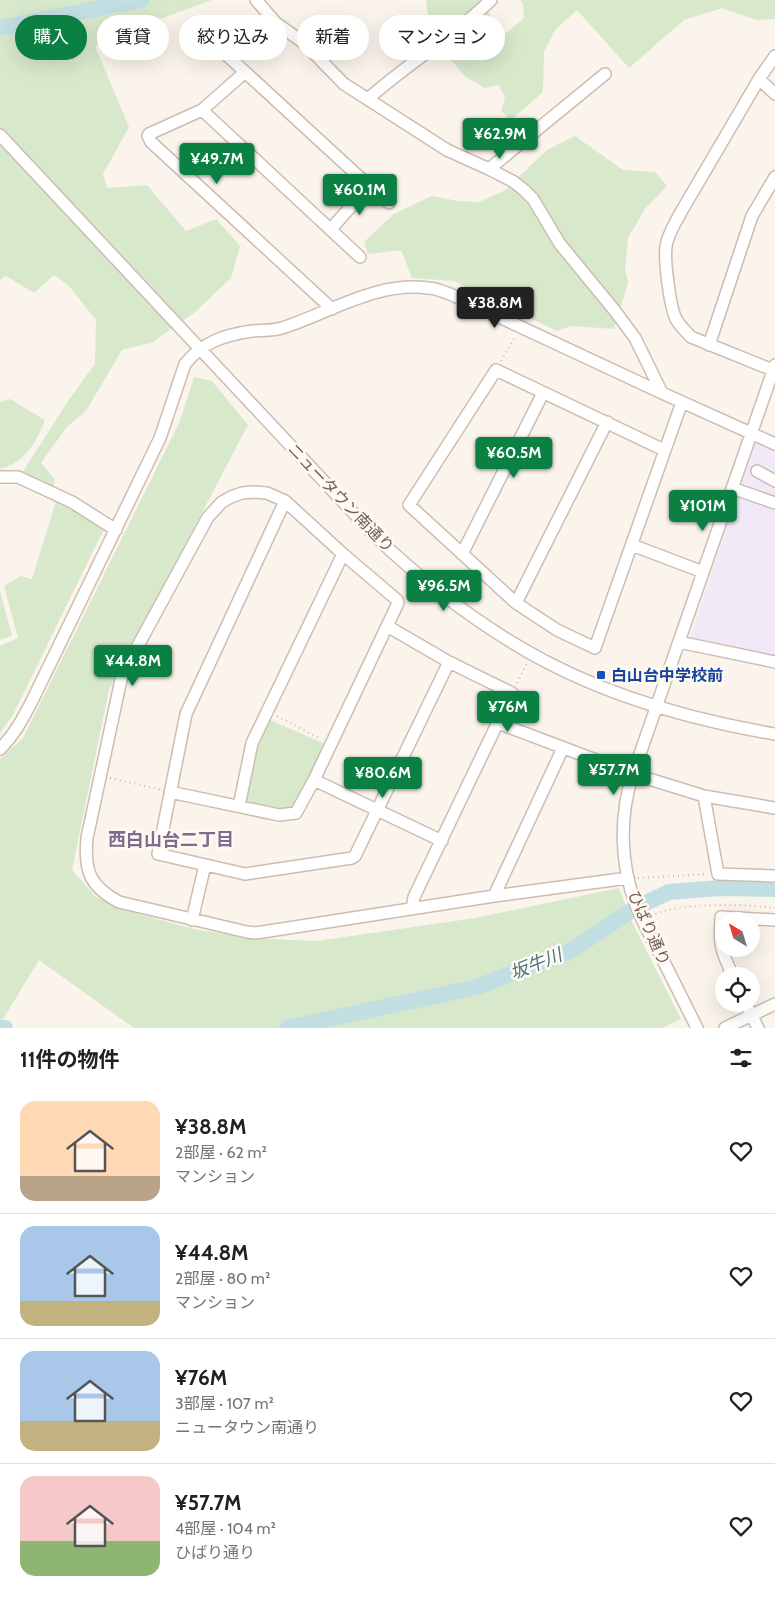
<!DOCTYPE html>
<html lang="ja">
<meta charset="utf-8">
<style>
body{margin:0;font-family:Cabin,"Noto Sans JP",sans-serif;background:#f6f6f6;color:#202124;height:100vh;display:flex;flex-direction:column;font-size:19px;white-space:nowrap}
*{box-sizing:border-box;margin:0}
p{font-size:16px;color:#757577}
.icon{flex:none;width:28px;height:28px;fill:none;stroke:currentColor;stroke-width:2;stroke-linecap:round;stroke-linejoin:round}
.map{position:relative;height:1028px;overflow:hidden}
.sheet{display:flex;flex-direction:column;background:#fff;flex:1}
.sheet>*{flex:none}
.top-card{position:absolute;left:15px;top:15px;width:500px;height:45px;display:flex;gap:10px}
.needle{width:32px;rotate:322deg}
.controls{position:absolute;left:715px;top:912px;display:grid;gap:10px}
.controls a{display:grid;place-items:center;width:45px;height:45px;border-radius:50%;background:#fff;box-shadow:0 5px 20px #0002;font-size:25px}
.price{position:absolute;translate:-50% -42px;padding:0 11px;border-radius:5px;background:#0b8043;color:#fff;font-size:16px;line-height:32px;filter:drop-shadow(0 1px 2px #0008)}
.price::after{content:'';position:absolute;left:50%;top:30px;width:15px;height:11px;margin-left:-8px;background:inherit;clip-path:polygon(0 0,100% 0,50% 100%)}
.price.current{background:#222;color:#fff}
ul{padding:0;list-style:none}
li{display:flex;align-items:center;gap:15px;height:125px;padding:0 20px}
li+li{border-top:1px solid #e0e0e0}
li span{display:grid;place-items:center;flex:none;width:140px;height:100px;border-radius:15px;color:#555}
li>.icon{margin-inline-start:auto}
span .icon{width:60px;height:60px;fill:#fffc;stroke-width:1}
li b{font-size:21px}
h2{display:flex;justify-content:space-between;align-items:center;height:60px;padding:0 20px;font-size:21px}
.pill{padding:0 18px;border-radius:22px;background:#fff;box-shadow:0 5px 20px #0002;font-size:18px;line-height:45px}
.pill.current{background:#0b8043;color:#fff}
.map>svg:first-child{display:block}
.education{fill:#f1e8f8}
.green{fill:#d8e8cb}
.lines{fill:none;stroke-linecap:round;stroke-linejoin:round}
.river{stroke:#c1dfe3;stroke-width:16}
.minor-casing{stroke:#ccbdb2;stroke-width:14}
.path{stroke:#d3b7a9;stroke-width:2;stroke-dasharray:1 4;stroke-linecap:butt}
.minor{stroke:#fff;stroke-width:11}
.transit-dot{fill:#1a4fb4;stroke:#fef9f2;stroke-width:2}
.labels{text-anchor:middle;dominant-baseline:central;stroke-width:5;stroke-linejoin:round;paint-order:stroke}
.street-label{font-size:16px;fill:#745c51;stroke:#fef9f2}
.transit-label{font-size:16px;font-weight:bold;fill:#164399;stroke:#fef9f2;text-anchor:start}
.neighbourhood-label{font-size:18px;font-weight:bold;fill:#81698f;stroke:#fef9f2}
.water-label{font-size:18px;font-style:italic;fill:#49777e;stroke:#fef9f2}
</style>
<div class="map">
<svg width="775" height="1028" viewBox="0 0 775 1028">
<rect width="100%" height="100%" fill="#fbf4ec"/>
<path class="education" d="M 755,443 L 775,452 L 775,656 L 690,638 Z"/>
<path class="green" d="M 0,0 L 212,0 L 146,24 L 95,46 L 129,127 L 103,174 L 107,188 L 147,185 L 186,231 L 216,219 L 240,246 L 231,278 L 195,312 L 153,342 L 122,350 L 86,411 L 67,427 L 41,463 L 55,479 L 53,488 L 22,473 L 68,401 L 95,364 L 96,320 L 69,286 L 54,275 L 34,293 L 6,276 L 0,280 Z
M 426,0 L 483,0 L 459,21 L 445,16 L 435,26 L 428,17 Z
M 520,0 L 775,0 L 775,19 L 756,20 L 722,8 L 684,20 L 629,68 L 577,10 L 556,29 L 544,52 L 543,92 L 511,120 L 501,111 L 505,98 L 499,85 L 485,88 L 466,77 L 440,48 L 487,11 L 505,34 L 524,18 L 523,4 Z
M 575,136 L 623,170 L 655,172 L 667,186 L 645,209 L 628,238 L 625,268 L 628,283 L 614,329 L 571,326 L 557,331 L 454,281 L 412,278 L 401,250 L 368,254 L 364,242 L 394,214 L 432,196 L 458,201 L 479,202 L 504,191 L 547,150 Z
M 194,377 L 212,381 L 248,425 L 109,690 L 72,870 L 96,897 L 127,911 L 194,929 L 248,938 L 317,941 L 475,918 L 619,888 L 632,922 L 681,1019 L 662,1028 L 134,1028 L 39,960 L 2,1021 L 0,1021 L 0,759 L 23,738 L 180,421 Z
M 10,399 L 45,420 C 37,442 24,463 0,469 L 0,402 Z
M 56,501 L 105,527 L 13,715 L 0,733 L 0,646 L 18,638 L 4,586 L 21,576 L 32,579 Z
M 0,591 L 12,636 L 0,640 Z
M 270,720 L 325,744 L 295,804 C 282,815 261,806 246,802 L 259,743 Z"/>
<g class="lines">
<path class="river" d="M 0,28 L 141,0
M 0,1028 L 5,1028
M 287,1028 L 477,987 L 572,950 L 635,908 L 669,892 L 720,888 L 775,889"/>
<g class="minor-casing">
<path id="minor" d="M 256,0 L 276,23 L 304,43 L 344,84 L 447,150 L 489,169 L 514,182 L 524,190 L 533,199 L 560,244 L 615,311 L 635,338 L 662,393
M 276,23 L 222,38 L 216,42 L 218,47 L 369,186 L 389,203
M 775,56 L 759,79 L 681,212 C 676,222 667,235 666,247 C 664,260 670,307 676,319 C 680,326 686,332 691,337 L 775,371
M 244,73 L 202,110 L 149,134 L 148,136 L 151,142 L 332,309
M 759,79 L 775,94
M 368,99 C 407,64 453,37 491,0
M 202,110 L 360,257
M 0,135 L 375,536 C 419,578 466,615 518,646 C 596,693 686,719 775,734
M 489,169 L 605,74
M 331,229 L 369,186
M 709,345 L 752,216 L 775,177
M 664,450 L 496,370 L 409,505 L 516,603 L 557,630 L 595,648 L 682,402
M 757,471 L 775,481
M 0,477 L 18,477 L 72,502 L 116,530
M 732,488 L 775,503
M 285,501 L 186,714 L 158,854 L 245,874 L 352,858 L 355,856 L 449,662
M 632,545 L 703,572
M 462,554 L 543,393
M 516,603 L 607,422
M 387,626 L 449,662 L 512,693 L 414,897 L 412,909
M 679,642 L 775,662
M 498,723 L 633,774 L 704,796 L 775,808
M 0,749 C 14,735 22,720 31,703 L 160,438 L 185,364 C 203,342 224,335 252,331 C 262,330 272,331 282,328 C 329,313 377,281 428,288 C 436,288 443,292 450,294 L 662,393 L 775,444
M 314,780 L 442,841
M 170,792 L 279,815 L 296,813 L 314,780 L 398,603 L 397,600 L 343,554 L 285,501 L 267,493 L 253,492 L 242,493 L 231,497 L 222,502 L 208,517 L 122,675 L 87,838 C 84,870 89,886 119,902 L 247,932 L 256,933 L 494,896 L 628,878
M 704,796 L 718,874 L 775,876
M 239,806 L 252,743 L 343,554
M 494,896 L 563,748
M 192,920 L 205,865
M 733,976 C 721,951 719,945 721,917 L 775,920
M 746,1004 L 758,1028
M 697,1028 C 685,1004 673,980 661,956 C 652,939 643,923 636,905 C 620,864 619,816 633,774 L 775,365
M 725,1028 L 775,1004"/>
</g>
<path class="path" d="M 501,361 L 516,335
M 517,683 L 527,663
M 277,716 L 321,739
M 110,778 L 162,790
M 638,878 L 708,874
M 651,916 C 676,902 747,904 775,908"/>
<use href="#minor" class="minor"/>
</g>
<rect class="transit-dot" x="596" y="670" width="10" height="10" rx="2.5"/>
<g class="labels">
<g class="street-label">
<text transform="translate(341 498) rotate(46)">ニュータウン南通り</text>
<text transform="translate(649 928) rotate(66)">ひばり通り</text>
</g>
<g class="transit-label">
<text x="611" y="675">白山台中学校前</text>
</g>
<g class="neighbourhood-label">
<text x="171" y="840">西白山台二丁目</text>
</g>
<g class="water-label">
<text transform="translate(536 964) rotate(-22)">坂牛川</text>
</g>
</g>
</svg>
<div class="controls">
<a><svg class="needle" viewBox="-14 -14 28 28"><path d="M0-13l5 13h-10z" fill="#e53935"/><path d="M0 13l5-13h-10z" fill="#757577"/></svg></a>
<a><svg class="icon" aria-label="locate" viewBox="0 0 24 24"><circle cx="12" cy="12" r="6"/><path d="M12 2v4M12 18v4M2 12h4M18 12h4"/></svg></a>
</div>
<b class="price" style="left:500px;top:160px">¥62.9M</b>
<b class="price" style="left:217px;top:185px">¥49.7M</b>
<b class="price" style="left:360px;top:216px">¥60.1M</b>
<b class="price current" style="left:495px;top:329px">¥38.8M</b>
<b class="price" style="left:514px;top:479px">¥60.5M</b>
<b class="price" style="left:703px;top:532px">¥101M</b>
<b class="price" style="left:444px;top:612px">¥96.5M</b>
<b class="price" style="left:133px;top:687px">¥44.8M</b>
<b class="price" style="left:508px;top:733px">¥76M</b>
<b class="price" style="left:614px;top:796px">¥57.7M</b>
<b class="price" style="left:383px;top:799px">¥80.6M</b>
<div class="top-card">
<a class="pill current">購入</a>
<a class="pill">賃貸</a>
<a class="pill">絞り込み</a>
<a class="pill">新着</a>
<a class="pill">マンション</a>
</div>
</div>
<section class="sheet">
<h2>11件の物件<svg class="icon" aria-label="filters" viewBox="0 0 24 24"><path d="M4 7h16M4 17h16"/><circle cx="9" cy="7" r="2"/><circle cx="15" cy="17" r="2"/></svg></h2>
<ul>
<li><span style="background:linear-gradient(#ffd9b3 75%,#b9a48a 0)"><svg class="icon" aria-label="home" viewBox="0 0 24 24"><path d="M3 11l9-7 9 7M6 9v11h12V9"/></svg></span><div><b>¥38.8M</b><p>2部屋 · 62 m²</p><p>マンション</p></div><svg class="icon" aria-label="heart" viewBox="0 0 24 24"><path d="M12 20l-8-8c-3-5 5-10 8-4 3-6 11-1 8 4z"/></svg></li>
<li><span style="background:linear-gradient(#a9c7e8 75%,#c2b280 0)"><svg class="icon" aria-label="home" viewBox="0 0 24 24"><path d="M3 11l9-7 9 7M6 9v11h12V9"/></svg></span><div><b>¥44.8M</b><p>2部屋 · 80 m²</p><p>マンション</p></div><svg class="icon" aria-label="heart" viewBox="0 0 24 24"><path d="M12 20l-8-8c-3-5 5-10 8-4 3-6 11-1 8 4z"/></svg></li>
<li><span style="background:linear-gradient(#a9c7e8 70%,#c2b280 0)"><svg class="icon" aria-label="home" viewBox="0 0 24 24"><path d="M3 11l9-7 9 7M6 9v11h12V9"/></svg></span><div><b>¥76M</b><p>3部屋 · 107 m²</p><p>ニュータウン南通り</p></div><svg class="icon" aria-label="heart" viewBox="0 0 24 24"><path d="M12 20l-8-8c-3-5 5-10 8-4 3-6 11-1 8 4z"/></svg></li>
<li><span style="background:linear-gradient(#f6c9c9 65%,#8fb573 0)"><svg class="icon" aria-label="home" viewBox="0 0 24 24"><path d="M3 11l9-7 9 7M6 9v11h12V9"/></svg></span><div><b>¥57.7M</b><p>4部屋 · 104 m²</p><p>ひばり通り</p></div><svg class="icon" aria-label="heart" viewBox="0 0 24 24"><path d="M12 20l-8-8c-3-5 5-10 8-4 3-6 11-1 8 4z"/></svg></li>
</ul>
</section>
